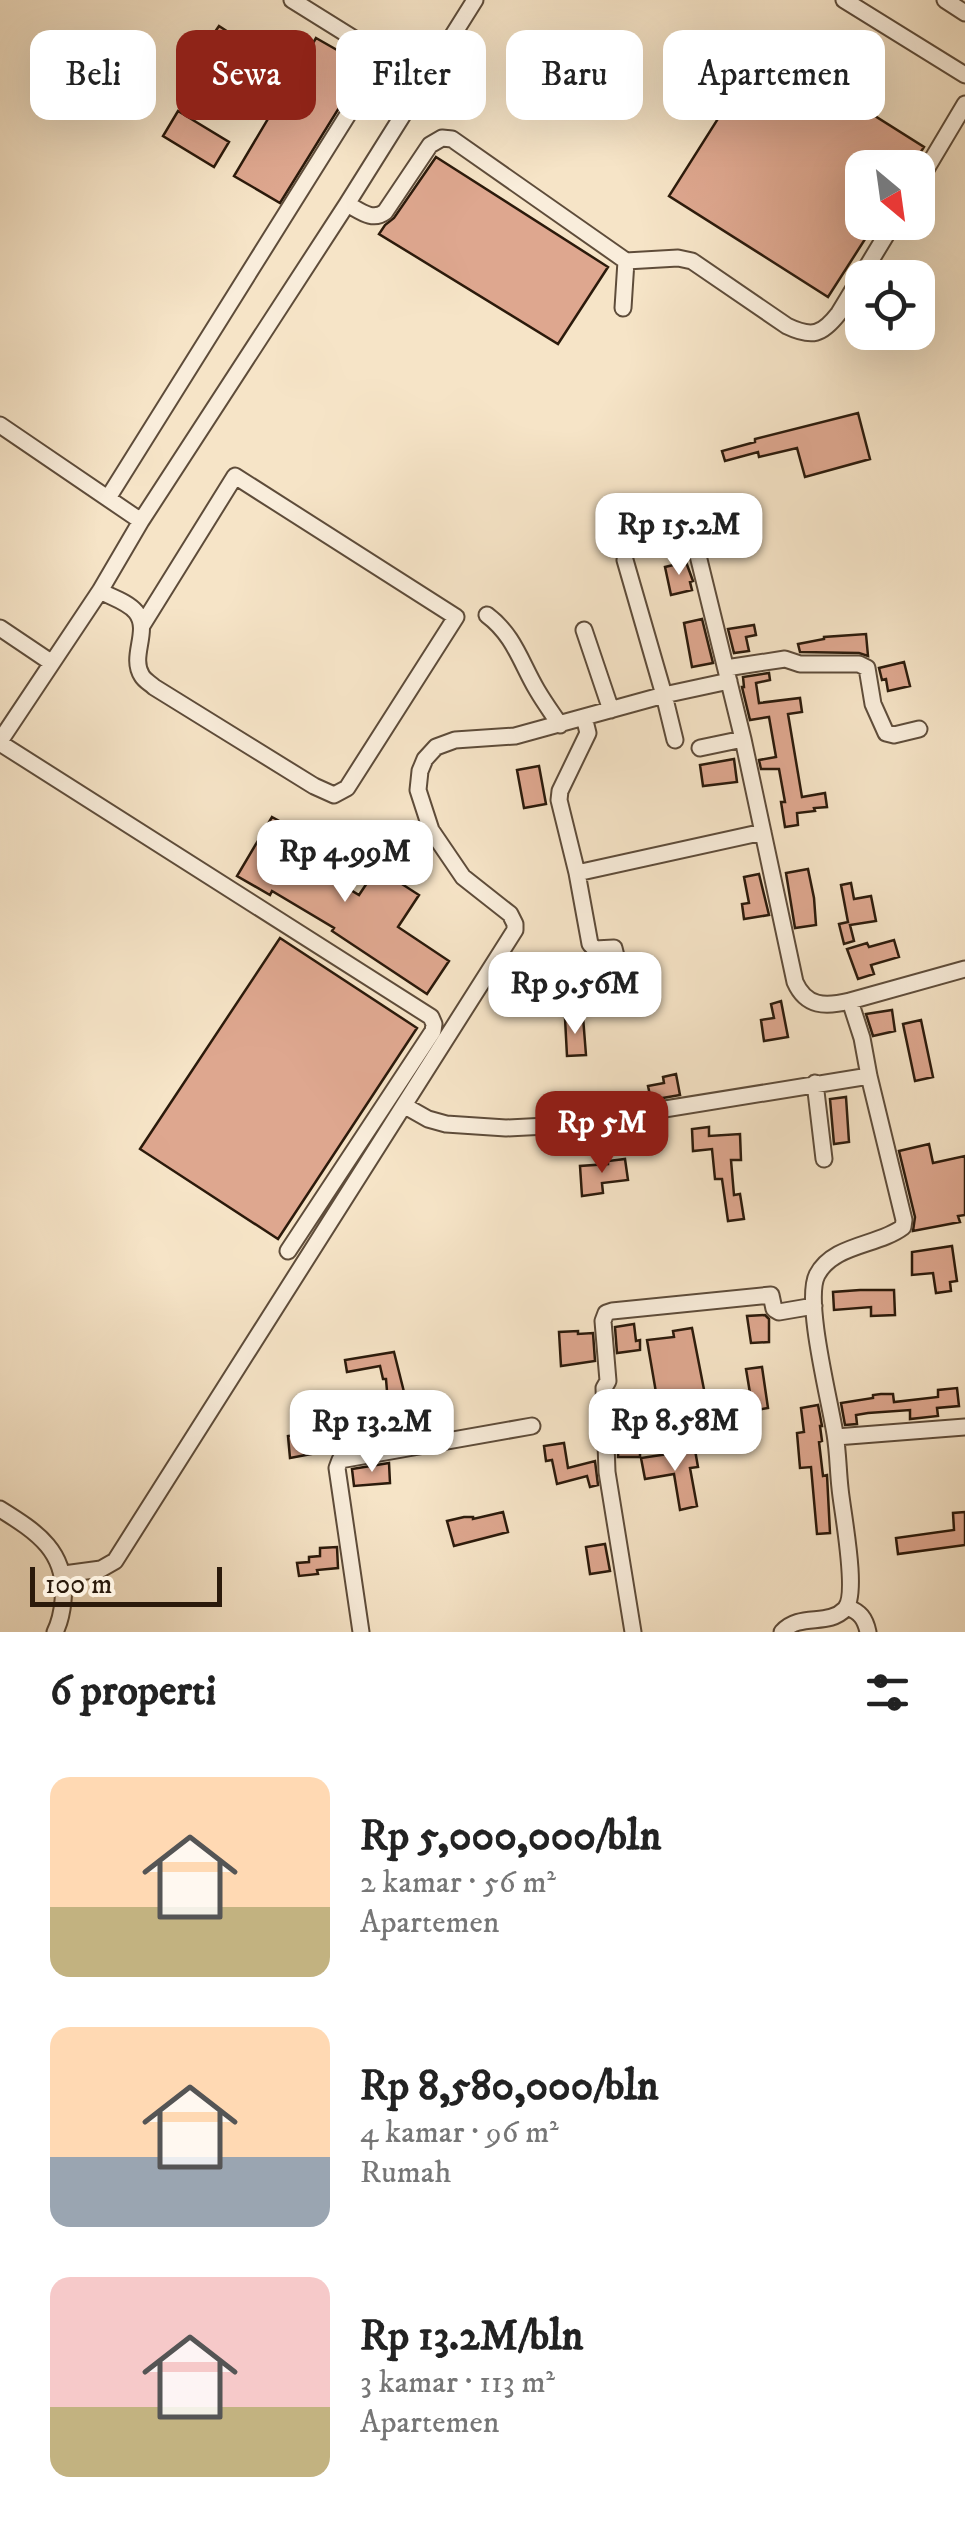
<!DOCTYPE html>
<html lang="id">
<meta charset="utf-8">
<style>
body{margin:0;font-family:"IM FELL DW Pica",serif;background:#f2f2f2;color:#222;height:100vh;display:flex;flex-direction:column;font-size:38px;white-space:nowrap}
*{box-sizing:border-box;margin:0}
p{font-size:32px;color:#767676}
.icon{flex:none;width:55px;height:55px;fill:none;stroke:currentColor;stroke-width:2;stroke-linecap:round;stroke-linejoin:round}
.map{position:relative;height:1632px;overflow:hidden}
.details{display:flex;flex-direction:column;background:#fff;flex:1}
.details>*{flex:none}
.guide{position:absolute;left:30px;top:30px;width:905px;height:90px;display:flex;gap:20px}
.needle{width:65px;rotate:151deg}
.tools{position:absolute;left:845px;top:150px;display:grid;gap:20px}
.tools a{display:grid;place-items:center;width:90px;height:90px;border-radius:20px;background:#fff;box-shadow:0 10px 40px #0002;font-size:50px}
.scale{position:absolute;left:30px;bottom:25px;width:192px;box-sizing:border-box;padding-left:10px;border:5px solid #2b1a0b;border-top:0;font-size:28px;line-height:35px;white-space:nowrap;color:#2b1a0b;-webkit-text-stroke:8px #f9eddb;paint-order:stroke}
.price{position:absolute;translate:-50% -85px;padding:0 22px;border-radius:20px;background:#fff;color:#222;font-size:32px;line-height:65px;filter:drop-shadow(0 2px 5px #0008)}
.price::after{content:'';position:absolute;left:50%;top:60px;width:30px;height:22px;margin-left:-15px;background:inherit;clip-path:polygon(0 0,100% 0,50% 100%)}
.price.active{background:#8f2418;color:#fff}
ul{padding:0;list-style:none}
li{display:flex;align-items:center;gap:30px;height:250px;padding:0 50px}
li span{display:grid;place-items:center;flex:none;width:280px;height:200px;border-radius:20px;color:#555}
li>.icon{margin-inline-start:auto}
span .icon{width:120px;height:120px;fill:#fffc;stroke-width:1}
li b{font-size:42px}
h2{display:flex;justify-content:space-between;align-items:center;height:120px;padding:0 50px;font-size:42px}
.pill{padding:0 35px;border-radius:20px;background:#fff;box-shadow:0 10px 40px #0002;font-size:35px;line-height:90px}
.pill.active{background:#8f2418;color:#fff}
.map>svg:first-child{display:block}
.building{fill:#dea78f;stroke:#2b1a0b;stroke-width:2.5}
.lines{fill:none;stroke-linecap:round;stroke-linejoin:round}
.minor-casing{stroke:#5e4c3a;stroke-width:19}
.minor{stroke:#f9eddb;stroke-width:15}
</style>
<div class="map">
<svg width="965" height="1632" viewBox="0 0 965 1632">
<rect width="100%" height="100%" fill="#f6e4c7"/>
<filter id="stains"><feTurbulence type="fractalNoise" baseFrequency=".002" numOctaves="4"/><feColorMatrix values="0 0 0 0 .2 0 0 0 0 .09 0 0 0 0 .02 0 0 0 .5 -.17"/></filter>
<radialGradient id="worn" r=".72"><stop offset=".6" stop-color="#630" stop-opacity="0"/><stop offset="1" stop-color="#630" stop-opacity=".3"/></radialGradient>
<path class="building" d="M 219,26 L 279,65 L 266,85 L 206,45 Z
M 316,38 L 365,66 L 280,203 L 234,176 Z
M 764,46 L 924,147 L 911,168 L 862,168 L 862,222 L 876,222 L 828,297 L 669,196 Z
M 178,111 L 229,142 L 214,167 L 163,136 Z
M 436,157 L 608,267 L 558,344 L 379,234 L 385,225 L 394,218 Z
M 858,413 L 870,459 L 805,477 L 797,448 L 759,457 L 758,452 L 725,461 L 722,451 L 755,442 L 755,439 Z
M 686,562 L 693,581 L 690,582 L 692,590 L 671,595 L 665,567 Z
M 702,619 L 713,663 L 692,667 L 684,623 Z
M 754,625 L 756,635 L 746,637 L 749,651 L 734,653 L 728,629 Z
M 866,634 L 868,656 L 859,653 L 800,652 L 798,644 L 824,639 L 824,637 Z
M 904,662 L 910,686 L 888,691 L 886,679 L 882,680 L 879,668 Z
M 769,673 L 770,680 L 756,683 L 759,703 L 800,698 L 802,712 L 788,714 L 802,797 L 825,793 L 827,807 L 814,808 L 815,811 L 797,813 L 798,825 L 785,827 L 781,802 L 785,802 L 779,769 L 761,769 L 759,760 L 776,757 L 769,717 L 750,720 L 742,687 L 744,687 L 743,677 Z
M 734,759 L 737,782 L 703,786 L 700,765 Z
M 539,766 L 546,804 L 524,808 L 517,770 Z
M 272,817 L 305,835 L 293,855 L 359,895 L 377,868 L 419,895 L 398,927 L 449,961 L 427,994 L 332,931 L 334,928 L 272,891 L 270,895 L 237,876 Z
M 808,869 L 814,898 L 816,925 L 795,928 L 786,873 Z
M 759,874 L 769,915 L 744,919 L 742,904 L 749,903 L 744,877 Z
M 851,883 L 854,899 L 871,896 L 876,921 L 850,925 L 854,941 L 844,944 L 839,924 L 848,922 L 841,885 Z
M 280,938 L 417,1028 L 278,1239 L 140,1149 Z
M 894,940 L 899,957 L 871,965 L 874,974 L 858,979 L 847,949 L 867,943 L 869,947 Z
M 781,1001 L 788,1037 L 764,1041 L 761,1020 L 774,1018 L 771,1004 Z
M 892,1010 L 895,1031 L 873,1036 L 866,1014 Z
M 583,1017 L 586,1055 L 567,1056 L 565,1018 Z
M 921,1020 L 933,1077 L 915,1081 L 903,1024 Z
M 676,1074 L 680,1095 L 651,1100 L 648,1086 L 664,1083 L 663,1077 Z
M 846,1097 L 849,1142 L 834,1144 L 830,1099 Z
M 709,1127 L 709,1136 L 740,1134 L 741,1160 L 731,1160 L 734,1195 L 740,1194 L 744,1219 L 728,1221 L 722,1179 L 715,1179 L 712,1149 L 693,1151 L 692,1129 Z
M 929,1144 L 933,1163 L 965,1156 L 965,1215 L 958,1216 L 960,1222 L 913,1231 L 915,1217 L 899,1151 Z
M 625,1159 L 628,1180 L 602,1183 L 603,1193 L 582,1196 L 580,1166 L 608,1164 L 608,1161 Z
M 952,1246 L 957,1281 L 950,1282 L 951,1291 L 936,1293 L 933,1273 L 912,1275 L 912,1252 Z
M 860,1290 L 894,1290 L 895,1315 L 871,1316 L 871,1307 L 834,1310 L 833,1292 Z
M 765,1315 L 769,1319 L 769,1342 L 751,1343 L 747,1316 Z
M 634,1324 L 636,1341 L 640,1340 L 640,1350 L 617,1353 L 615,1327 Z
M 692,1328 L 707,1405 L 659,1410 L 647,1340 L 674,1337 L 673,1331 Z
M 578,1331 L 578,1334 L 593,1333 L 595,1361 L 561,1366 L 559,1332 Z
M 394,1352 L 404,1392 L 407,1426 L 390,1428 L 386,1379 L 383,1379 L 380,1366 L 347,1372 L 345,1360 Z
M 762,1367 L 768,1408 L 750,1411 L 747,1394 L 750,1393 L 746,1369 Z
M 957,1388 L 959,1406 L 937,1408 L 938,1416 L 910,1419 L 910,1410 L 868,1413 L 856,1415 L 857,1424 L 845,1425 L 841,1403 L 873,1398 L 873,1395 L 881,1394 L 893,1394 L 894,1402 L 938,1397 L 938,1390 Z
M 367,1403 L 370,1432 L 329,1436 L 330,1439 L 321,1440 L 322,1452 L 290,1458 L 288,1436 L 295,1435 L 292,1411 L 325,1406 L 326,1414 L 353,1412 L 353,1404 Z
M 818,1405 L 822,1426 L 820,1426 L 822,1441 L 819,1442 L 823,1476 L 827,1475 L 830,1533 L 817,1534 L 811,1467 L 800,1468 L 797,1433 L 804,1432 L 801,1408 Z
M 640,1421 L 640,1457 L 618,1457 L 620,1423 Z
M 564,1443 L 568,1468 L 595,1461 L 598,1485 L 590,1487 L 587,1476 L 557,1484 L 552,1460 L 546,1461 L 544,1446 Z
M 695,1450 L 698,1467 L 690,1468 L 697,1506 L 680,1510 L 674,1474 L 645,1479 L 641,1458 Z
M 389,1463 L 390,1483 L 354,1486 L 352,1469 Z
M 503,1512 L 508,1532 L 454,1546 L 447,1521 L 464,1517 L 473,1517 L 473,1519 Z
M 965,1512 L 965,1545 L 898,1554 L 896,1538 L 954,1530 L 953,1513 Z
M 605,1544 L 610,1571 L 590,1574 L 586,1547 Z
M 337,1547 L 338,1568 L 317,1570 L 318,1574 L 299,1576 L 297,1563 L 309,1562 L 309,1557 L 320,1556 L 320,1548 Z"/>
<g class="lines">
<g class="minor-casing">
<path id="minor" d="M 292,0 L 422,81
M 844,0 L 965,75
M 945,0 L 965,13
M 918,183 L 965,104
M 347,204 C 359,210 372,222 385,212 L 430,145 L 442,138 L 452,139 L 626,261 L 678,258 L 692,261 L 787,326 C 812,338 822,335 839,313 L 894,222
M 623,308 L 626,261
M 0,425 L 141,521
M 108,498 L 384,57
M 692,531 L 743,739 L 795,982 C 806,1007 825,1007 850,1001 L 862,1038 L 869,1076 L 904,1220 L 903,1227 C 878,1246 833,1244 817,1275 C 804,1301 830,1401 835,1434 C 838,1452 838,1470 840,1488 C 842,1511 859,1594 845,1609 C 828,1627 800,1612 782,1632
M 625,560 L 664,695 L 675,740
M 100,591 C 111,597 128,602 136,612 C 151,631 129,656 142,676 C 145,681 150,683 154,687 L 314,786 L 334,795 L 347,788 L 456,617 L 235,476 L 143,624
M 487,615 C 514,635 521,663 537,690 C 544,702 552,713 560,725
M 0,628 L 52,663
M 584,630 L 611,710
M 726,668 L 785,659 L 800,664 L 859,664 L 867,668 L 873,704 L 886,733 L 894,735 L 919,729
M 584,717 L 588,733 L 560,791 L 559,800 L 577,873 L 590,944 L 595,949 L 614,948 L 620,972
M 0,741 L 100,591 L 141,521 L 347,204 L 475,0
M 0,743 L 431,1017 L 434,1024 L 433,1031 L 288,1251
M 700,748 L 743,739
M 577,873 L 763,832
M 850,1001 L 965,969
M 815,1083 L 824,1159
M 405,1106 L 428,1119 L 446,1124 L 506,1128 L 566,1125 L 869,1076
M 836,1437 L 965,1427
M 0,1509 C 37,1532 68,1552 63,1601 C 62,1612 60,1622 55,1632
M 64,1574 L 101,1569 L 115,1561 L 515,930 L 515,924 L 510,914 L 463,877 L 431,830 L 418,790 L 420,771 L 425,759 L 436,747 L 455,740 L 515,736 L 664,695 L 729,681
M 847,1607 C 860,1612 865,1618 868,1632
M 361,1632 L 337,1468 L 340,1460 L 532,1426
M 633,1632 L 607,1472 L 604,1388 L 608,1381 L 603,1321 L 606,1313 L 612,1311 L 771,1295 L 774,1309 L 779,1312 L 814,1306"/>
</g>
<use href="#minor" class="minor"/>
</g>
<rect width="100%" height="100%" filter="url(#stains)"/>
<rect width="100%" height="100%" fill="url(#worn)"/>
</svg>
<div class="tools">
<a><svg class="needle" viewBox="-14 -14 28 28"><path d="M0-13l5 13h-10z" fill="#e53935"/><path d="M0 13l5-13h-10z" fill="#767676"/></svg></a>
<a><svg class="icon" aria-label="locate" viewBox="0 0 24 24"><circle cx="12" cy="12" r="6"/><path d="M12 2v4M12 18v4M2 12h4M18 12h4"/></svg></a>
</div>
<div class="scale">100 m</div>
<b class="price" style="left:679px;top:578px">Rp 15.2M</b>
<b class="price" style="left:345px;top:905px">Rp 4.99M</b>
<b class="price" style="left:575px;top:1037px">Rp 9.56M</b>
<b class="price active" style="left:602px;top:1176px">Rp 5M</b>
<b class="price" style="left:675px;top:1474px">Rp 8.58M</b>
<b class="price" style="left:372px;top:1475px">Rp 13.2M</b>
<div class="guide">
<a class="pill">Beli</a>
<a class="pill active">Sewa</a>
<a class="pill">Filter</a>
<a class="pill">Baru</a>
<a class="pill">Apartemen</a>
</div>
</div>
<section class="details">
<h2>6 properti<svg class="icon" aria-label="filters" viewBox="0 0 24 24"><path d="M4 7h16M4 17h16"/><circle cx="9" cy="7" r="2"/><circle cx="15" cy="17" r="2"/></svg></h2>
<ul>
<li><span style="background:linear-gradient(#ffd9b3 65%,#c2b280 0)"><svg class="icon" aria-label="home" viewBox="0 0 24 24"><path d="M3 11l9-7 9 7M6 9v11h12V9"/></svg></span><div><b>Rp 5,000,000/bln</b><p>2 kamar · 56 m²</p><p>Apartemen</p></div></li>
<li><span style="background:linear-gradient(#ffd9b3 65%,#9aa5b1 0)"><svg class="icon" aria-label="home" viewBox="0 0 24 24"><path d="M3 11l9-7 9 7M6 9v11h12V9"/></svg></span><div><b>Rp 8,580,000/bln</b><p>4 kamar · 96 m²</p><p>Rumah</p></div></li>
<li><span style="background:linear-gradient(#f6c9c9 65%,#c2b280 0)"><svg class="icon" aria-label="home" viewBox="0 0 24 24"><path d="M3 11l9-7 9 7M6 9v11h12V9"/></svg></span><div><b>Rp 13.2M/bln</b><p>3 kamar · 113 m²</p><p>Apartemen</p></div></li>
</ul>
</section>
